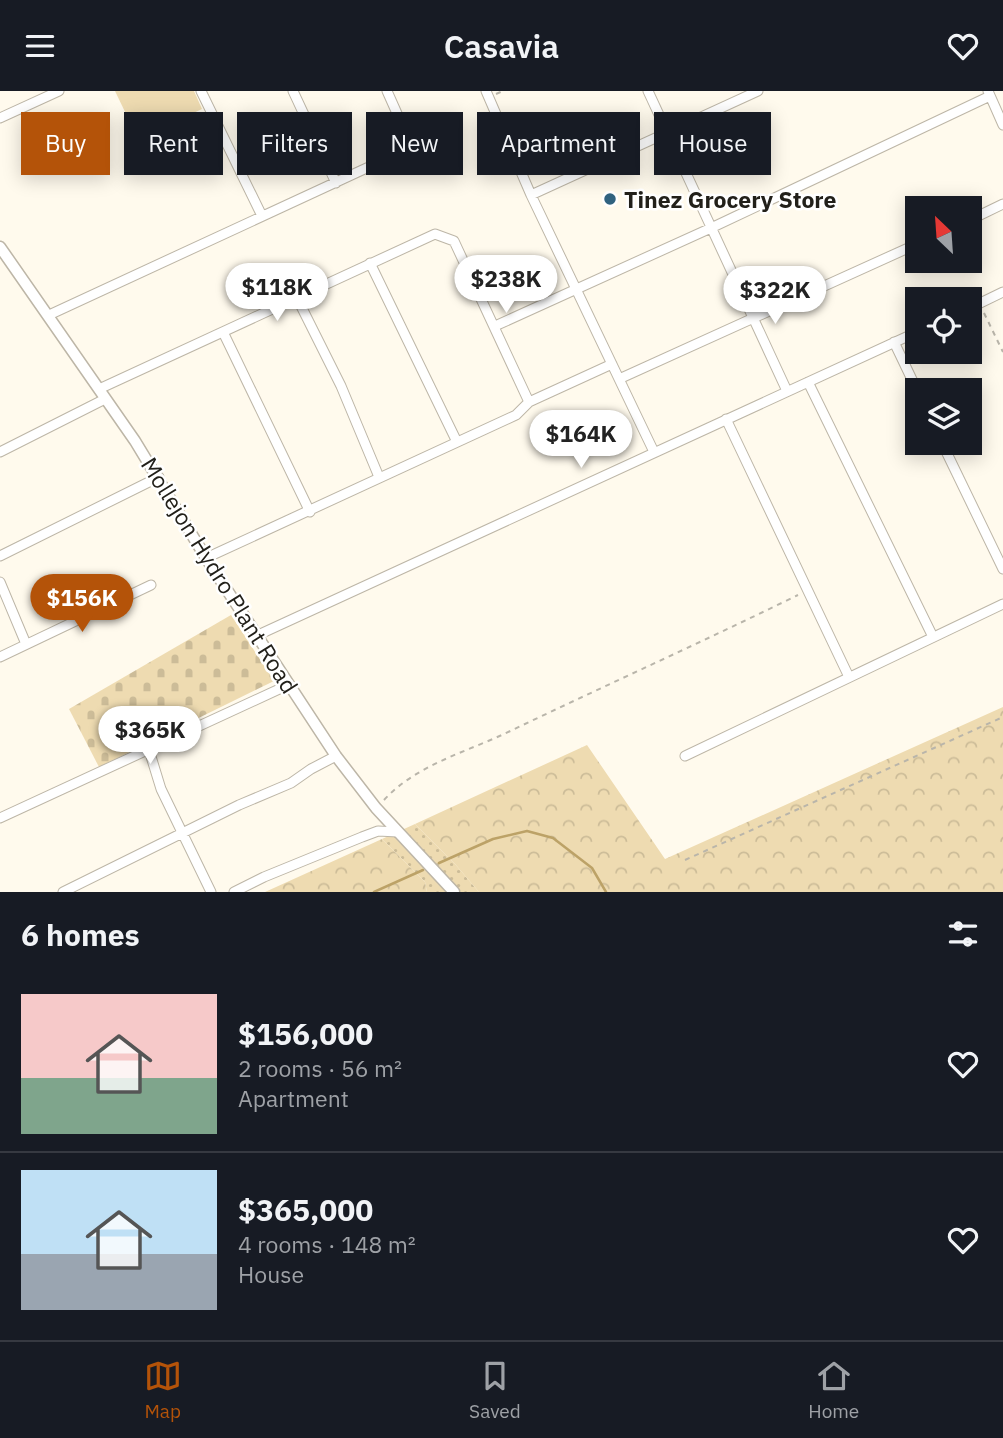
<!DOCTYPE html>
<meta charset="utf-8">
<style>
body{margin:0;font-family:"IBM Plex Sans",sans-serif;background:#242831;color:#f1f3f6;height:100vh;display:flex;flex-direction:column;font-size:26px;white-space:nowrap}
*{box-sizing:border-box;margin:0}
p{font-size:23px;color:#9ea1a6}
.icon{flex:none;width:38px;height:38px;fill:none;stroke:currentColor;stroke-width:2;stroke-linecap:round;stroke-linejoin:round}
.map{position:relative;height:801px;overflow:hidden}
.drawer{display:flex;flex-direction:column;background:#171b24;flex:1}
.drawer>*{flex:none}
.top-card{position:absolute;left:21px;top:21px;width:962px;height:63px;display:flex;gap:14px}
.needle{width:46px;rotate:335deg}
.fabs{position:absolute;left:905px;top:105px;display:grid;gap:14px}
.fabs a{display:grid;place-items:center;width:77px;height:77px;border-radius:0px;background:#171b24;box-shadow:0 4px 18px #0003;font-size:35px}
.price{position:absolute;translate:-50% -60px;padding:0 16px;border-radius:24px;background:#fff;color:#222;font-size:23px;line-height:46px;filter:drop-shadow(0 2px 4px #0008)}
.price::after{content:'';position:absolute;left:50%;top:42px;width:21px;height:16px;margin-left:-10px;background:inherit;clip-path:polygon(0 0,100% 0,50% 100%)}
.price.active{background:#b45309;color:#fff}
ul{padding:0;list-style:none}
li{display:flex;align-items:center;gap:21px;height:175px;padding:0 21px}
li+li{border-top:2px solid #363941}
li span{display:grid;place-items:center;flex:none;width:196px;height:140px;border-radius:0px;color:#555}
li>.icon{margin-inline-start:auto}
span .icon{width:84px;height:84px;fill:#fffc;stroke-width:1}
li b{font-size:30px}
h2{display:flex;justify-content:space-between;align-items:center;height:84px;padding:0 21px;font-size:30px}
.chip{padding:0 24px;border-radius:0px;background:#171b24;box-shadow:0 4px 18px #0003;font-size:24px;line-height:63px}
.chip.active{background:#b45309;color:#fff}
header{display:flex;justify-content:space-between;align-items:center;height:91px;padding:0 21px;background:#171b24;font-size:32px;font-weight:600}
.menu{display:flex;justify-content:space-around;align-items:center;height:98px;border-top:2px solid #363941;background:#171b24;font-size:19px;color:#9ea1a6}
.menu a{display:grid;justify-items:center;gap:4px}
.menu .active{color:#b45309}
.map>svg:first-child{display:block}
.grass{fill:url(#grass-dots)}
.forest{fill:url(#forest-crowns)}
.cemetery{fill:url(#cemetery-stones)}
.pitch{fill:#eedbb1}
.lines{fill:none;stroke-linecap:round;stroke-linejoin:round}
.stream{stroke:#bca267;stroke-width:2.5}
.minor-casing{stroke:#bdb6a7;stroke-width:11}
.tertiary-casing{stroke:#bdb6a7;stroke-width:13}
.path{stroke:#b9b5aa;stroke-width:2;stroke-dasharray:5 5;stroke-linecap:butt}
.minor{stroke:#fff;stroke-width:9}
.tertiary{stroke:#fff;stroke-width:10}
.poi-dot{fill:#30627f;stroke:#fff;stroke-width:2.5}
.labels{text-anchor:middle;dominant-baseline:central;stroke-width:5;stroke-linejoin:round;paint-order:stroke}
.poi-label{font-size:23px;font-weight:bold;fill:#22201a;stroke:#fff;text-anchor:start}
.street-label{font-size:23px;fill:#22201a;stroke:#fff}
</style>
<header><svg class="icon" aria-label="menu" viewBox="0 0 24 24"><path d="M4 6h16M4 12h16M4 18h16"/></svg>Casavia<svg class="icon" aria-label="heart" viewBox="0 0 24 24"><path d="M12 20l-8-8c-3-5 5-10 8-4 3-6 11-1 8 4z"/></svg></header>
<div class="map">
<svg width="1003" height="801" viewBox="0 0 1003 801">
<defs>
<pattern id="grass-dots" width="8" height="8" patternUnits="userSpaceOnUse" patternTransform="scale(1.75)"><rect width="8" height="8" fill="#eedbb1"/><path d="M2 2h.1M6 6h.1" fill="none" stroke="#ccbc98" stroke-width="1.8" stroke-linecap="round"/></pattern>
<pattern id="forest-crowns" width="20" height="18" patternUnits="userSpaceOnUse" patternTransform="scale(1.75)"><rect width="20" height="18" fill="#eedbb1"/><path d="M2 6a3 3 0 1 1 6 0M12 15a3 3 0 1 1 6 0" fill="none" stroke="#ccbc98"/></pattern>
<pattern id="cemetery-stones" width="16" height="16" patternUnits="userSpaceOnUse" patternTransform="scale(1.75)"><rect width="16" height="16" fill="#eedbb1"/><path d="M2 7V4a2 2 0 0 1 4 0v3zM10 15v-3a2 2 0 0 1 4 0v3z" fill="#ccbc98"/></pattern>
</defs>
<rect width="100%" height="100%" fill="#fffaed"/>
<path class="grass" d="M 415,733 L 455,773 L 479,801 L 427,801 L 425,791 L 382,748 Z"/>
<path class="forest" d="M 1003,616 L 1003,801 L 479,801 L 455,773 L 415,733 L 587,654 L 665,768 Z
M 382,748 L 425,791 L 427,801 L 265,801 Z"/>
<path class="cemetery" d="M 231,524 L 274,590 L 99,676 L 69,618 Z"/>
<path class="pitch" d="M 115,0 L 194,0 L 202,18 L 138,48 Z"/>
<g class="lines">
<path class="stream" d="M 439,772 L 493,748 L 527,740 L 553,747 L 592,777 L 606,801
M 374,801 L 423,779"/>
<g class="minor-casing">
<path id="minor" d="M 201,0 L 262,125
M 293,0 L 336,92
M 486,0 L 531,104 L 654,361
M 648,0 L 787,300
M 988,0 L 1003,34
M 0,27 L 59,0
M 531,104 L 758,0
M 970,129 L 1003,113
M 370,172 L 457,351
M 296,205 L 341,295 L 379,386
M 970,217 L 1003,201
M 49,224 L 412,56 L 387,0
M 495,235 L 711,137 L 990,5
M 223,241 L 310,421
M 894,251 L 917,299
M 619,288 L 917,153
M 808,291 L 933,546
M 99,298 L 435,143 L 454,150 L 529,311
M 726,328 L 849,586
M 942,352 L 1003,478
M 0,361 L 105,308
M 0,465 L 159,386
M 206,467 L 516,324 L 529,311 L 612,273
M 0,491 L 26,553
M 258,544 L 917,241
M 0,566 L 151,494
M 149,659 L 161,698 L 211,801
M 685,665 L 1003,513
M 0,727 L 288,594
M 63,801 L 239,714 L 291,692 L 311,678 L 336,665
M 234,801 L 264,786 L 362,746 L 378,740 L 398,741"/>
</g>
<g class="tertiary-casing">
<path id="tertiary" d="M 0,156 L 135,350 L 206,467 L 336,665 L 376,717 L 454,801"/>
</g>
<path class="path" d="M 496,3 L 503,0
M 984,222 L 1003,261
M 384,709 C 415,675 463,662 504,643 C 602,596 700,552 798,504
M 685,769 L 1003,626"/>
<use href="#minor" class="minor"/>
<use href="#tertiary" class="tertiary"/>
</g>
<circle class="poi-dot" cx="610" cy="108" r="7"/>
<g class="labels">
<g class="poi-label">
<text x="624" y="108">Tinez Grocery Store</text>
</g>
<g class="street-label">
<text transform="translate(220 484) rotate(58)">Mollejon Hydro Plant Road</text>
</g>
</g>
</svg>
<div class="fabs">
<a><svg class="needle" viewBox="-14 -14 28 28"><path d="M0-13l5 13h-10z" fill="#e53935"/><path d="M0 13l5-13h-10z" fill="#9ea1a6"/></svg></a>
<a><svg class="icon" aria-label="locate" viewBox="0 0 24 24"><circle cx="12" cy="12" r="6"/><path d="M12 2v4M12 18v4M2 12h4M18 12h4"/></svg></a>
<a><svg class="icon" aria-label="layers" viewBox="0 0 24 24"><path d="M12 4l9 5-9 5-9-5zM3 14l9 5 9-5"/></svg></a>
</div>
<b class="price" style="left:506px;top:224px">$238K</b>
<b class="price" style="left:277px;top:232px">$118K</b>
<b class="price" style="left:775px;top:235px">$322K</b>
<b class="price" style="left:581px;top:379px">$164K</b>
<b class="price active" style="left:82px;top:543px">$156K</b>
<b class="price" style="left:150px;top:675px">$365K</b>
<div class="top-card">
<a class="chip active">Buy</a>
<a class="chip">Rent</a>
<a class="chip">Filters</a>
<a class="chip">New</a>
<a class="chip">Apartment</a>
<a class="chip">House</a>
</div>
</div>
<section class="drawer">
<h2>6 homes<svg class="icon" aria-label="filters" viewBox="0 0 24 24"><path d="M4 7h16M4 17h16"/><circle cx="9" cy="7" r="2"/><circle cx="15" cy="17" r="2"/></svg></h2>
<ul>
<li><span style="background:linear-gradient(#f6c9c9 60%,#7fa58c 0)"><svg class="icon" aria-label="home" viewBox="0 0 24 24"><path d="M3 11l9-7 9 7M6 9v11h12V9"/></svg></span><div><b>$156,000</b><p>2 rooms · 56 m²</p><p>Apartment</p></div><svg class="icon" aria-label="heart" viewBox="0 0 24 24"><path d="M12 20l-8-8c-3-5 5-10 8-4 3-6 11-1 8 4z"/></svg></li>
<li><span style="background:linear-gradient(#bfe0f5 60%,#9aa5b1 0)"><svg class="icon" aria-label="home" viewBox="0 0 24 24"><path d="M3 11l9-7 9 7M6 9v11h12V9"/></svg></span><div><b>$365,000</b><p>4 rooms · 148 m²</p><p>House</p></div><svg class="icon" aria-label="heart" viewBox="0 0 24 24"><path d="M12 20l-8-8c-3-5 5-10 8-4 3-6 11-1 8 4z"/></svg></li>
</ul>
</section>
<nav class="menu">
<a class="active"><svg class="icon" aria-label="map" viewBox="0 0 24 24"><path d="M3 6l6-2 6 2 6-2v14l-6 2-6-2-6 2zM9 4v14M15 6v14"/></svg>Map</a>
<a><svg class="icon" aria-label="saved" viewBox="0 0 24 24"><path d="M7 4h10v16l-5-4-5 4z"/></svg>Saved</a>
<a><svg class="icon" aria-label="home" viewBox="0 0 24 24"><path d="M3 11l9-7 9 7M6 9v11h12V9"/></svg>Home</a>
</nav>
